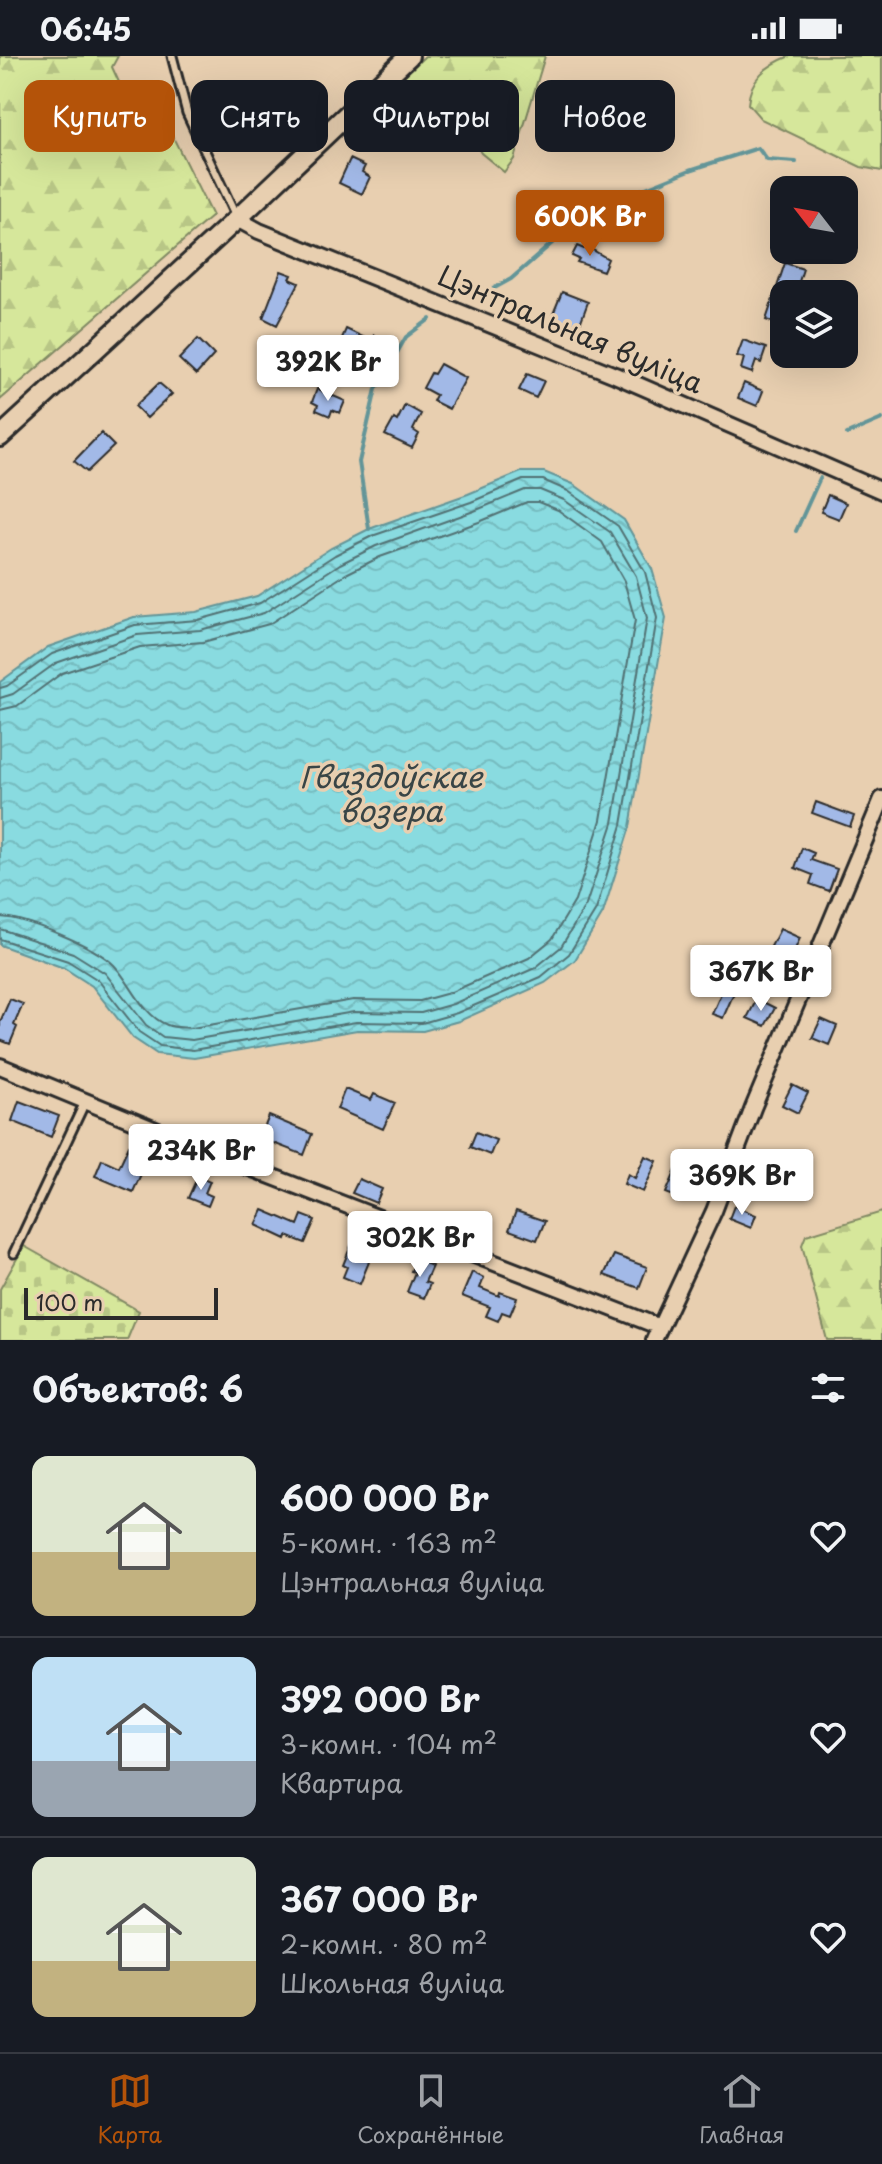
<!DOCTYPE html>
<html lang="ru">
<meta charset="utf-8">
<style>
body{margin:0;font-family:"Playpen Sans",sans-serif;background:#20242c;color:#f1f3f6;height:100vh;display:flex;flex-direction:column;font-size:30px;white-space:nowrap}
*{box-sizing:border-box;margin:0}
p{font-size:26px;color:#9ea1a6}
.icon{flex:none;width:44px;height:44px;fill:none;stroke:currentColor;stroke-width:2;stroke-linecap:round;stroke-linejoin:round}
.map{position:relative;height:1284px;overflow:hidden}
.sheet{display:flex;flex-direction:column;background:#171b24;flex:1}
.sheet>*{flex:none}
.banner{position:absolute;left:24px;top:24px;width:834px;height:72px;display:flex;gap:16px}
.needle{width:52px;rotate:301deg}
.buttons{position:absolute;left:770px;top:120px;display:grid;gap:16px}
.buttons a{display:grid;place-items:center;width:88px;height:88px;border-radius:16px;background:#171b24;box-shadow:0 8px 32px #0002;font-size:40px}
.scale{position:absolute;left:24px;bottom:20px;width:194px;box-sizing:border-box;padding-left:8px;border:4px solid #2b2b2b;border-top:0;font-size:22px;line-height:28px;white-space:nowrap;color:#2b2b2b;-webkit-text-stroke:6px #e8cfb0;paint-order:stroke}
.price{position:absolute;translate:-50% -68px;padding:0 18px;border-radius:8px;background:#fff;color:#222;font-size:26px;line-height:52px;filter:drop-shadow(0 2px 4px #0008)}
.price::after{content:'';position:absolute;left:50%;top:48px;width:24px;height:18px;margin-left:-12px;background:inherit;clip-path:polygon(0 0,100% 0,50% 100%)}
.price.current{background:#b45309;color:#fff}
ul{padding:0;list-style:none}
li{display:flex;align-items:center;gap:24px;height:200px;padding:0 32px}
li+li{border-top:2px solid #363941}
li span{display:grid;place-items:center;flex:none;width:224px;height:160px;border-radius:16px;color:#555}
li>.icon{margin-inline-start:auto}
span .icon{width:96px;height:96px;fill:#fffc;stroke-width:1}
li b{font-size:34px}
h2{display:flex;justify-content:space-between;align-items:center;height:96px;padding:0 32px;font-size:34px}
.tag{padding:0 28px;border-radius:16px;background:#171b24;box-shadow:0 8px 32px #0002;font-size:28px;line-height:72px}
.tag.current{background:#b45309;color:#fff}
.status{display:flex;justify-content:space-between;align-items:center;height:56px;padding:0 40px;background:#171b24;direction:ltr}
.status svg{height:22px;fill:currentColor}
.menu{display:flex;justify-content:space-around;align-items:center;height:112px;border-top:2px solid #363941;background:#171b24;font-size:22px;color:#9ea1a6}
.menu a{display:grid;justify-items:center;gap:4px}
.menu .current{color:#b45309}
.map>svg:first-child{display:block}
.forest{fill:url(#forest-firs);stroke:#808963;stroke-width:2}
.cemetery{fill:url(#cemetery-stones);stroke:#808963;stroke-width:2}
.water{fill:url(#water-waves);stroke:#639598;stroke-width:2}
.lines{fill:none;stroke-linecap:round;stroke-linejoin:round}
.shore{stroke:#517173;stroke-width:2}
.stream{stroke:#639598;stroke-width:4}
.building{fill:#a2b9e7;stroke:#2b2b2b;stroke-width:2}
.service-casing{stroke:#2b2b2b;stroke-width:13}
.minor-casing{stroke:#2b2b2b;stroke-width:20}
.tertiary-casing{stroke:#2b2b2b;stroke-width:24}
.service{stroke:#e8cfb0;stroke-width:7}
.minor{stroke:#e8cfb0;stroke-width:14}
.tertiary{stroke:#e8cfb0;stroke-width:18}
.labels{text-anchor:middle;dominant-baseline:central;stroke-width:7;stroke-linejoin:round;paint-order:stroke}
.street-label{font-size:28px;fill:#2b2b2b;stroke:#e8cfb0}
.water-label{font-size:30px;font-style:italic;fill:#394546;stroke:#e8cfb0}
</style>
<div class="status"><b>06:45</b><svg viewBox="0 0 49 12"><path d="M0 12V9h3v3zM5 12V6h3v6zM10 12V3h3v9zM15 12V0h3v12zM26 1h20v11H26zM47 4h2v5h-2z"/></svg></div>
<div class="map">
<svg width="882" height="1284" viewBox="0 0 882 1284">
<defs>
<pattern id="forest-firs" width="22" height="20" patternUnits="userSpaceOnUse" patternTransform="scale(2)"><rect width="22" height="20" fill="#d6e79b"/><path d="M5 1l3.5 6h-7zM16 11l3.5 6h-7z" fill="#b8c686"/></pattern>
<pattern id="cemetery-stones" width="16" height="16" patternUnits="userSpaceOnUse" patternTransform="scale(2)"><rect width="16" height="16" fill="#d6e79b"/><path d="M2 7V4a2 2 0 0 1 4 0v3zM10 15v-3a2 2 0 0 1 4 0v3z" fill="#b8c686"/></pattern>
<pattern id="water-waves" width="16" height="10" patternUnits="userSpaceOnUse" patternTransform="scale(2)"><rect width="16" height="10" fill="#89dbe0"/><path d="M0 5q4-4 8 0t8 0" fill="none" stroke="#76bcc0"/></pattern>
</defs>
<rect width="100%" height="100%" fill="#e8cfb0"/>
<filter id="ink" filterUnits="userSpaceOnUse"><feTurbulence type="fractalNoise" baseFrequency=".0125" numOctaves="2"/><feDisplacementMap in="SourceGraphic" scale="16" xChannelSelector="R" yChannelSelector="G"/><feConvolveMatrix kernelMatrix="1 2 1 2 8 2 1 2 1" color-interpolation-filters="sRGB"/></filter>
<g filter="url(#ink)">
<path class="forest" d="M 0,0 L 118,0 L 112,11 L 139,70 L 171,77 L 212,160 L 0,344 Z
M 425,0 L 545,0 L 514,103 L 504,116 L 481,97 L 462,65 L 418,86 L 396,42 L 405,19 Z
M 790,0 L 882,0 L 882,115 L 861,111 L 761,63 L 748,48 C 750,22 767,9 790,0 Z
M 882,1156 L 882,1284 L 827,1284 L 802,1189 L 806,1179 Z"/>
<path class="cemetery" d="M 24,1190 L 139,1255 L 127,1284 L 0,1284 L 0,1233 Z"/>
<path class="water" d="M 521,416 L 544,416 L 573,428 L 624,464 L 652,513 L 666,562 L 630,771 L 603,857 L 575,904 L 545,927 L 459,965 L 423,975 L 357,974 L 194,1002 L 157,998 L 133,982 L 92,930 L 64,912 L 0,889 L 0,626 L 48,591 L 134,561 L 196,556 L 257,540 L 331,492 L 369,473 L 468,438 Z"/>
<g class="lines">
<path class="shore" d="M 0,632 L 7,630 L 52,598 L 135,569 L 198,564 L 260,547 L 335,499 L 372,480 L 471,446 L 523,424 L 543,424 L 568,435 L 618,470 L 645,516 L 657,562 L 622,769 L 596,854 L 569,898 L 541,921 L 457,957 L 422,967 L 356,966 L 193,994 L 160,990 L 139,976 L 98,924 L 68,905 L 0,883
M 0,642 L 13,638 L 56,607 L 137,579 L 200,574 L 264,557 L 340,508 L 376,490 L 474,455 L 525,434 L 540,434 L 564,444 L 610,476 L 636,520 L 647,562 L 613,767 L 586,849 L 561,891 L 535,912 L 453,948 L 421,957 L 354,956 L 192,984 L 163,981 L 146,969 L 105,917 L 73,897 L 0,873
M 0,654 L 17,650 L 62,617 L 140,591 L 203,586 L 269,568 L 346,518 L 380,501 L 479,466 L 527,446 L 538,446 L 558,454 L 602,486 L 624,525 L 635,564 L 601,764 L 575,845 L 552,883 L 529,902 L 449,937 L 420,945 L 353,944 L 192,972 C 184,971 174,972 167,969 C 142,959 131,927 114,909 C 95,890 26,862 0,861"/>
<path class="stream" d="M 480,240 L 511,223 L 558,182 L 636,136 L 690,114 L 758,92 L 767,104 L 796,106
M 847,378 L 882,363
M 369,473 L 359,406 L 376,333 L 406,281 L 430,263
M 796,475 L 820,422"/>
</g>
<path class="building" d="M 350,103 L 365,110 L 362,116 L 370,121 L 362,138 L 339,127 Z
M 577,190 L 584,193 L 586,190 L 608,203 L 603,215 L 577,206 L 579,203 L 572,200 Z
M 785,207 L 803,213 L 795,238 L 784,238 L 784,270 L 766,264 Z
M 281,215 L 292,219 L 290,223 L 299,227 L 277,269 L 263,262 Z
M 562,236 L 588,246 L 578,273 L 551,263 Z
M 346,273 L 371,285 L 374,279 L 387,285 L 373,316 L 335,298 Z
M 198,283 L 214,299 L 196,319 L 179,303 Z
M 743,284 L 766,292 L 761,307 L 756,305 L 752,317 L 741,313 L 744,302 L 737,300 Z
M 440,308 L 466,322 L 449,353 L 433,345 L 436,339 L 423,332 L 431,317 L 434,318 Z
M 527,318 L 544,325 L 536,342 L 519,334 Z
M 159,327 L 172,338 L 147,362 L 135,350 Z
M 744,327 L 763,335 L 757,350 L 738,342 Z
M 317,333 L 345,345 L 340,357 L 332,354 L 330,360 L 316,354 L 318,349 L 312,346 Z
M 405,349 L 421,358 L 413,374 L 419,378 L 412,392 L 385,379 L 394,363 L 397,365 Z
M 101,377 L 114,390 L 87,416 L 74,405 Z
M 828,439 L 846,447 L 839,463 L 821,456 Z
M 816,746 L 854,760 L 850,771 L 812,757 Z
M 802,792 L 814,797 L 811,804 L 837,813 L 829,835 L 810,828 L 813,819 L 795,812 Z
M 780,873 L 800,882 L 785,917 L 763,906 Z
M 729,919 L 740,923 L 723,962 L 712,958 Z
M 10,943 L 23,948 L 14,969 L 17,971 L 10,988 L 0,984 L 0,966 Z
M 757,943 L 775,952 L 765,970 L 747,962 Z
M 821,963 L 837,970 L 829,989 L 812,982 Z
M 792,1029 L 808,1037 L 798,1057 L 782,1049 Z
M 345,1033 L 371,1044 L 374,1038 L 395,1047 L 383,1073 L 337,1053 Z
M 19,1045 L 59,1060 L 51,1081 L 12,1065 Z
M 269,1060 L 312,1078 L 304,1099 L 260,1082 Z
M 476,1076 L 496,1084 L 490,1099 L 470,1091 Z
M 129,1089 L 150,1098 L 133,1136 L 95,1120 L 102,1103 L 119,1111 Z
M 645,1100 L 657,1105 L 643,1136 L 624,1128 L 628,1118 L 635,1122 Z
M 676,1114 L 689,1120 L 679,1142 L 666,1137 Z
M 198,1120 L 210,1125 L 205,1137 L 212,1140 L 208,1150 L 188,1142 Z
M 359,1123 L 382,1133 L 376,1147 L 352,1137 Z
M 734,1150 L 756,1159 L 751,1172 L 729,1163 Z
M 263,1154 L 298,1169 L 302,1159 L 315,1164 L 305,1187 L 287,1180 L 286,1183 L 256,1169 Z
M 516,1155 L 545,1165 L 537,1184 L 509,1174 Z
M 352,1187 L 373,1196 L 360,1228 L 343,1221 L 347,1211 L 343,1209 Z
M 614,1199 L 647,1211 L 639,1232 L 604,1219 Z
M 416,1203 L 432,1210 L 425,1226 L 430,1228 L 424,1242 L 407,1236 L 415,1216 L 411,1215 Z
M 472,1216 L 484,1222 L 480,1232 L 499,1240 L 500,1236 L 517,1242 L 510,1259 L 502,1256 L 498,1265 L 486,1260 L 490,1251 L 462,1240 Z"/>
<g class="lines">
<g class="service-casing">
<path id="service" d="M 172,0 L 187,57 L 236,161
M 14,1197 L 85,1046"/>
</g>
<g class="minor-casing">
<path id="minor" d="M 237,163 L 259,175 L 615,319 L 882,435
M 0,1010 L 209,1096 L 660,1271
M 654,1284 L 714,1155 L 753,1052 L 882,743"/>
</g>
<g class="tertiary-casing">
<path id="tertiary" d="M 0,381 L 237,163 L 409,0"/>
</g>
<use href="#service" class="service"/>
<use href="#minor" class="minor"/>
<use href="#tertiary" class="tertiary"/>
</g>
</g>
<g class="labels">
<g class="street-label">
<text transform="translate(571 272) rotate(23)">Цэнтральная вуліца</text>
</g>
<g class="water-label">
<text x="391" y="719">Гваздоўскае<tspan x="391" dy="34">возера</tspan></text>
</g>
</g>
</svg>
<div class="buttons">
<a><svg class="needle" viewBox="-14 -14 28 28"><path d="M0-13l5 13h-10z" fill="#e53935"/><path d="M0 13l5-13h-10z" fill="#9ea1a6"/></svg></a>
<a><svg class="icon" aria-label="layers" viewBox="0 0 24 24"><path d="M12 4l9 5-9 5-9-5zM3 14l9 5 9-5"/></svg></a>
</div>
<div class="scale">100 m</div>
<b class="price current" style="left:590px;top:202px">600K Br</b>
<b class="price" style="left:328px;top:347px">392K Br</b>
<b class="price" style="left:761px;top:957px">367K Br</b>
<b class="price" style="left:201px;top:1136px">234K Br</b>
<b class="price" style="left:742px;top:1161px">369K Br</b>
<b class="price" style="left:420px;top:1223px">302K Br</b>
<div class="banner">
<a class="tag current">Купить</a>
<a class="tag">Снять</a>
<a class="tag">Фильтры</a>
<a class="tag">Новое</a>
</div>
</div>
<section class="sheet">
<h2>Объектов: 6<svg class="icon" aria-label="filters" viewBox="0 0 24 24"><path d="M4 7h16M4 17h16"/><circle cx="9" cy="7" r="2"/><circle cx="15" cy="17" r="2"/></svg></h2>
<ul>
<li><span style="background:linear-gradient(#dfe7d0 60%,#c2b280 0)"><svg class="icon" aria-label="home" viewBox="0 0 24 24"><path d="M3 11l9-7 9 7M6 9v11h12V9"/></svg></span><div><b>600 000 Br</b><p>5-комн. · 163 m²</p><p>Цэнтральная вуліца</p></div><svg class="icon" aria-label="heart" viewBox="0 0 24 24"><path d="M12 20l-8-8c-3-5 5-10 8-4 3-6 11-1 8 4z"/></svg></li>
<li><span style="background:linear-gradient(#bfe0f5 65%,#9aa5b1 0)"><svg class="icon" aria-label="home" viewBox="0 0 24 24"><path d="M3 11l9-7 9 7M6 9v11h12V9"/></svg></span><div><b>392 000 Br</b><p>3-комн. · 104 m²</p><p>Квартира</p></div><svg class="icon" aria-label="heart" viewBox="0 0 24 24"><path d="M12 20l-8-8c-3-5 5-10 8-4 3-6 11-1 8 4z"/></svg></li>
<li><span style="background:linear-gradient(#dfe7d0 65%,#c2b280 0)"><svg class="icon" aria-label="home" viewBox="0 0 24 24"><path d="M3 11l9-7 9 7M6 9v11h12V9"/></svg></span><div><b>367 000 Br</b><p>2-комн. · 80 m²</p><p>Школьная вуліца</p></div><svg class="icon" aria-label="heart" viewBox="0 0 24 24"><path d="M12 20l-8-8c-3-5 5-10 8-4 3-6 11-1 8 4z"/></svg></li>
</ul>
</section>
<nav class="menu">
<a class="current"><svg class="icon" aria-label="map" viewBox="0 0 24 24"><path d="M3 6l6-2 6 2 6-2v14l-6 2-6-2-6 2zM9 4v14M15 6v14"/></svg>Карта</a>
<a><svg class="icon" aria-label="saved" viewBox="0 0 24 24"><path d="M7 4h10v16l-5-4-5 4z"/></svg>Сохранённые</a>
<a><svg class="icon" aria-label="home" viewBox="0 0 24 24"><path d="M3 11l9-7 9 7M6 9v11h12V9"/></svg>Главная</a>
</nav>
